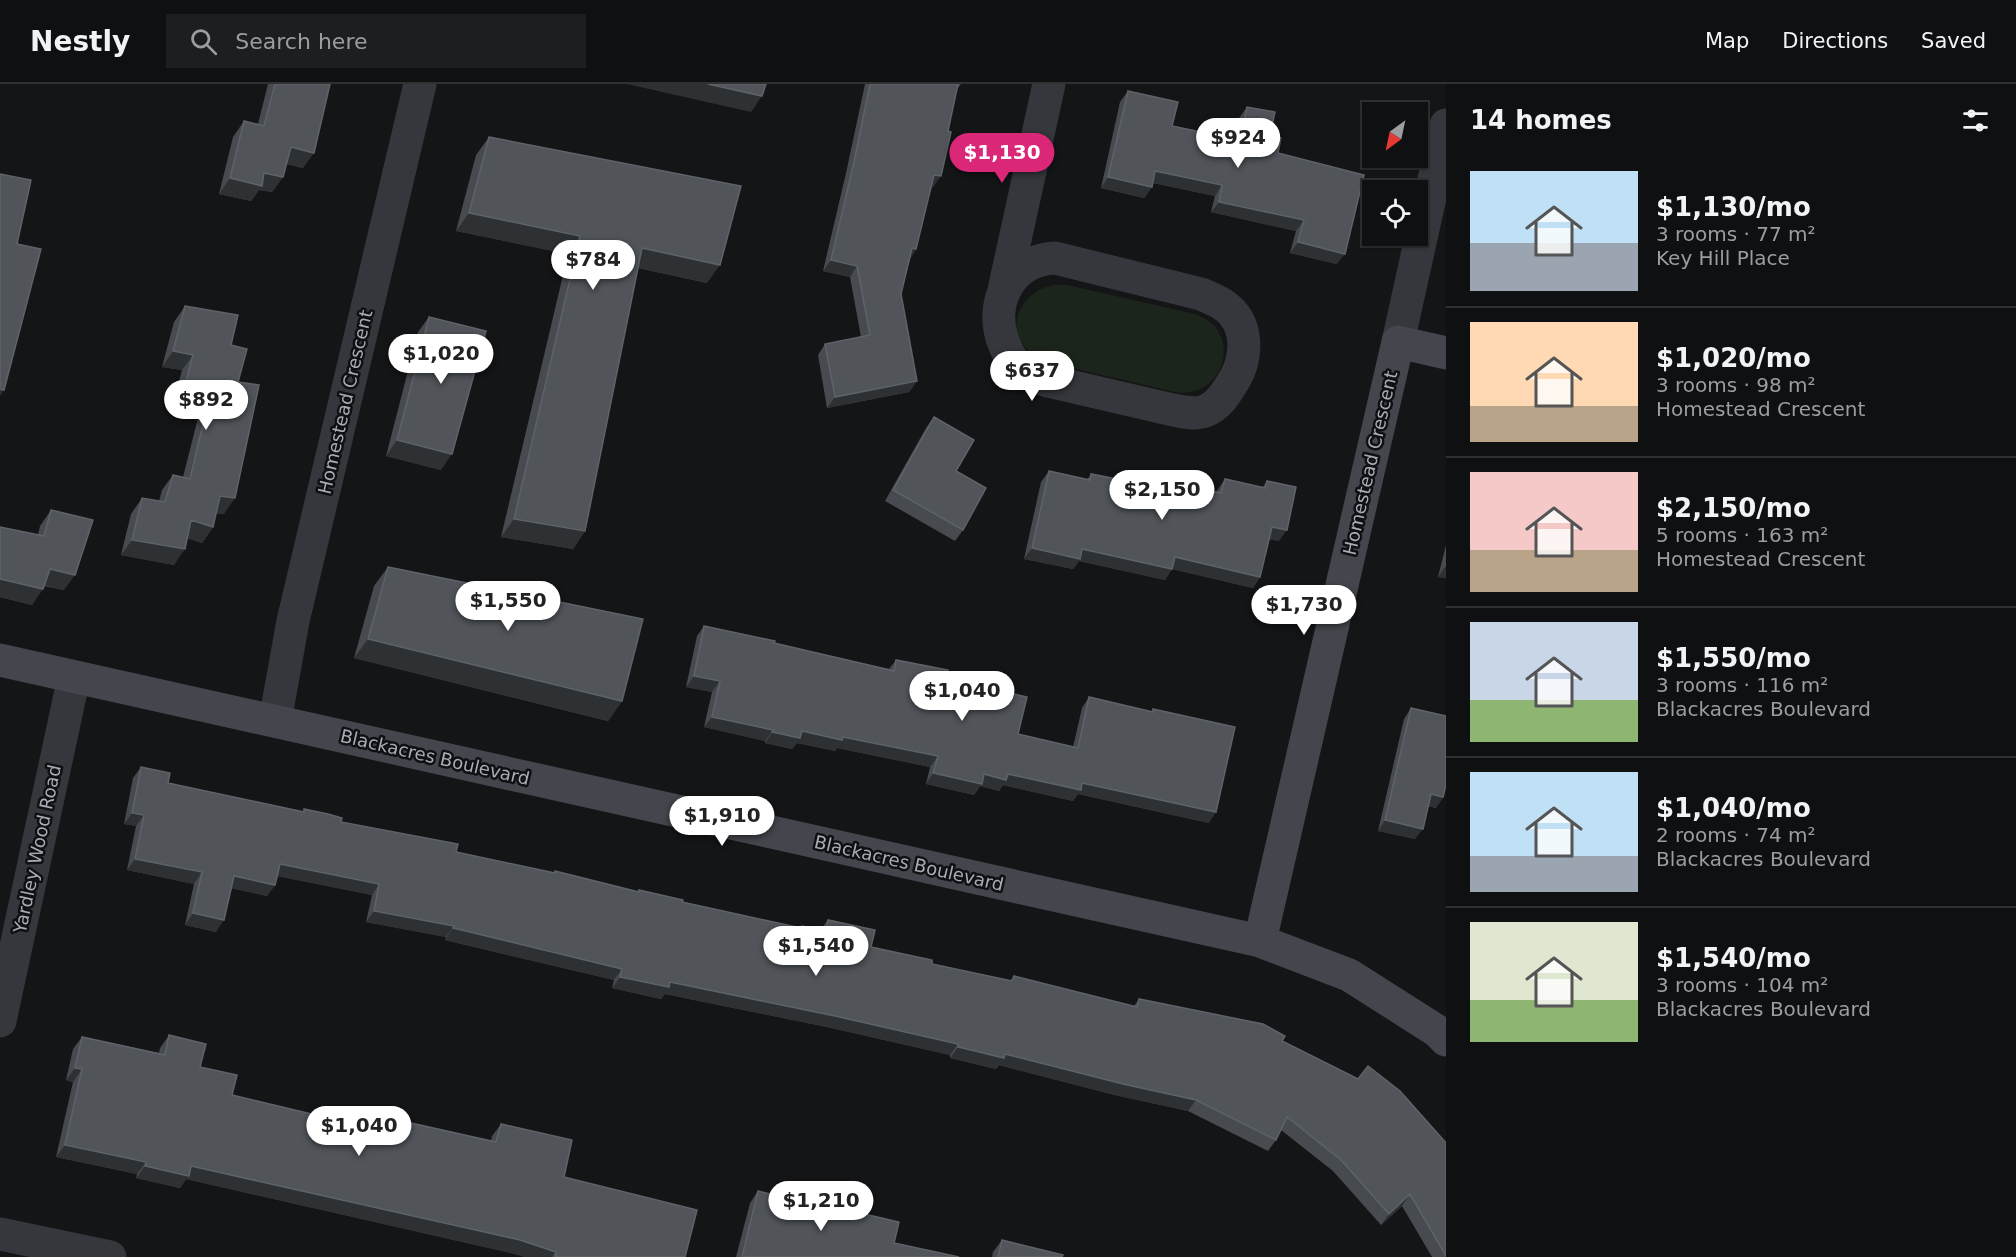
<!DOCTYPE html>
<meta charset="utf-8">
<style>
body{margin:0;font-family:"DejaVu Sans",sans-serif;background:#1d1e1f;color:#f1f3f6;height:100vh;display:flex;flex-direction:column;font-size:22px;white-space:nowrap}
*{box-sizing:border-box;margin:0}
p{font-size:20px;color:#9b9d9f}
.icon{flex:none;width:33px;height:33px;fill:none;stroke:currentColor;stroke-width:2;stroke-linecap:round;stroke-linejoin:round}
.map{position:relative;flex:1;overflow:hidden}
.side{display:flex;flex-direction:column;background:#0f1011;width:570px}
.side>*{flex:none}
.needle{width:39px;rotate:213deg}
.fabs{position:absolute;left:1362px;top:18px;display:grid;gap:12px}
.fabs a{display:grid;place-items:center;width:66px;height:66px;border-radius:0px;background:#0f1011;box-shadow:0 2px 4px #0004,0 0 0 2px #2f3031;font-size:30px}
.price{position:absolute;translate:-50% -51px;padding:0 14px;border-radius:21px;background:#fff;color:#222;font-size:20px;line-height:39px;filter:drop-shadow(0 2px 3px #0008)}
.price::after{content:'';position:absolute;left:50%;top:36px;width:18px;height:14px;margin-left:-9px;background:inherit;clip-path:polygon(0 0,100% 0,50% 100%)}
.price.current{background:#db2777;color:#fff}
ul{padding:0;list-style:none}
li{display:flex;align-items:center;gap:18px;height:150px;padding:0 24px}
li+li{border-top:2px solid #2f3031}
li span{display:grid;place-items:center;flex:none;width:168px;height:120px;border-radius:0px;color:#555}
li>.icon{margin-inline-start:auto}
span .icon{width:72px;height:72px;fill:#fffc;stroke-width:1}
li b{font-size:26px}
h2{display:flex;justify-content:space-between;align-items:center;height:72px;padding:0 24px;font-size:26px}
header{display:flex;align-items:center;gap:36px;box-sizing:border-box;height:84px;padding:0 30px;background:#0f1011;border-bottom:2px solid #2f3031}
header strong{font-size:28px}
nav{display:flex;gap:33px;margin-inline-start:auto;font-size:21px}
.search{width:420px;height:54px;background:#1d1e1f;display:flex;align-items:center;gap:15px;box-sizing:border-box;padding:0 21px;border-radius:0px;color:#9b9d9f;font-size:22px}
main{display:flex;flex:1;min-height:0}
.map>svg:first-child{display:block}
.green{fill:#1c251c}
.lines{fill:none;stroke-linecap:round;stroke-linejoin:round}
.street{stroke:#35373c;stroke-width:33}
.secondary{stroke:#43464c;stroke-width:33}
.wall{fill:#474a4f}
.shaded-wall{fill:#2e3134}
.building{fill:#51555a;stroke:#5e6369;stroke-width:1.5}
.labels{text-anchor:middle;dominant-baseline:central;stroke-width:5;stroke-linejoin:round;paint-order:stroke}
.street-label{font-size:18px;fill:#a5adb8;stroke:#101012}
</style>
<header>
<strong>Nestly</strong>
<div class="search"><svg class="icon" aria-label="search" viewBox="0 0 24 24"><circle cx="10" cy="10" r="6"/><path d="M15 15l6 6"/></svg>Search here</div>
<nav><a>Map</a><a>Directions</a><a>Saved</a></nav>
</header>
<main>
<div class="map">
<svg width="1446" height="1173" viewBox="0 0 1446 1173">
<rect width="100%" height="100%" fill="#141517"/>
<path class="green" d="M 1054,201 L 1067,201 L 1195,230 C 1204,234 1213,238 1218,247 C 1231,268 1221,297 1198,306 C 1192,308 1185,308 1179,309 L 1043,277 C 1035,272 1026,267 1021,258 C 1007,233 1028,205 1054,201 Z"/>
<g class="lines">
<path class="street" d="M 1055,174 L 1201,210 C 1208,213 1216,216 1222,220 C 1251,239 1248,276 1231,301 C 1225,311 1217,323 1205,327 C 1195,331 1184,328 1173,326 L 1048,297 C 1036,293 1024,289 1015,279 C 1009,273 1005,263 1002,254 C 990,214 1013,176 1055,174 Z
M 1004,206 L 1049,0
M 1398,258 L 1446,41
M 275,637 L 293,537 L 420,0
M 0,937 L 74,593
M 0,1150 L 110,1173"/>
<path class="secondary" d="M 0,576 L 1260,857 L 1349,891 L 1437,947 L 1446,956
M 1260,857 L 1398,258 L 1446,269"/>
</g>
<path class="wall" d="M 268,0 L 330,0 L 303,84 L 286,80 L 283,93 L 272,108 L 259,106 L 251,117 L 219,110 L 233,53 L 244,37 L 258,40 Z
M 865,0 L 961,0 L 958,4 L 957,4 L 933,103 L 931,103 L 916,165 L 910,175 L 901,210 L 917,297 L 909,308 L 827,324 L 818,271 L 825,260 L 861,253 L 850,193 L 823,187 L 846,89 Z
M 1128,7 L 1172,42 L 1229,54 L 1236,44 L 1237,44 L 1239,34 L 1247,23 L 1270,51 L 1278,69 L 1337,180 L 1290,169 L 1296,147 L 1211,128 L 1215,112 L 1153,99 L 1152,103 L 1144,114 L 1101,104 L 1120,18 Z
M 489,53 L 707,199 L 638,184 L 585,447 L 573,465 L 501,453 L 568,170 L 456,147 L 476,71 Z
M 185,222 L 231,261 L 238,298 L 224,430 L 216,429 L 213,443 L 202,459 L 187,454 L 174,481 L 121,471 L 131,430 L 142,414 L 159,417 L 162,406 L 173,391 L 183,393 L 200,326 L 173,321 L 182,286 L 162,283 L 174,238 Z
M 429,233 L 441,386 L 386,372 L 418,248 Z
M 934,333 L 956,387 L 963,446 L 955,457 L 885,417 L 926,344 Z
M 1049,387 L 1087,396 L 1091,390 L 1176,406 L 1180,400 L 1216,408 L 1225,395 L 1262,404 L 1267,397 L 1279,457 L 1269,455 L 1260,493 L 1253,504 L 1172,485 L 1165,496 L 1079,477 L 1073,485 L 1024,475 L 1041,398 Z
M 51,426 L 64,506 L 44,502 L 32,521 L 0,513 L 0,443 L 38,451 L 40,442 Z
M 1446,461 L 1446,494 L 1438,493 Z
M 388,483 L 622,617 L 608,637 L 354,574 L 374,502 Z
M 704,542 L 774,559 L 889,585 L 896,576 L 946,594 L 1018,650 L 1073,663 L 1082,624 L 1089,613 L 1151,628 L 1153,625 L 1209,739 L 1078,710 L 1073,717 L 1003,701 L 999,707 L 980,702 L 974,711 L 926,700 L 930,683 L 837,664 L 835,667 L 797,659 L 792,665 L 765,659 L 765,657 L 704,643 L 712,608 L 686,603 L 697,552 Z
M 1411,624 L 1443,713 L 1436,724 L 1428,722 L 1415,755 L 1378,747 L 1404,635 Z
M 141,683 L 168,699 L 303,728 L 304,725 L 341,738 L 456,768 L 554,789 L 555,787 L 638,808 L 639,806 L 682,818 L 800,844 L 802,842 L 820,846 L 828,836 L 871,863 L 932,880 L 1010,897 L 1014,892 L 1134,922 L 1139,915 L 1282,957 L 1446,1059 L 1446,1173 L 1432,1173 L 1402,1122 L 1381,1141 L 1333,1087 L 1281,1046 L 1276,1056 L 1268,1067 L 1188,1027 L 1115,1011 L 999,981 L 996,985 L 950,974 L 950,971 L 827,943 L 665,910 L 661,915 L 612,904 L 614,896 L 445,856 L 446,853 L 366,838 L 372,811 L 277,792 L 275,801 L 267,812 L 231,804 L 216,848 L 185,841 L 194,800 L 127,786 L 136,742 L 124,740 L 133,694 Z
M 169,951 L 200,983 L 232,1011 L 340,1037 L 348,1025 L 491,1057 L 492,1052 L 501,1040 L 564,1093 L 685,1173 L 525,1173 L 511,1169 L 186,1095 L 180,1104 L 136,1094 L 137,1090 L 56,1073 L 73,998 L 66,996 L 73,965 L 82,953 L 159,969 L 160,964 Z
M 758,1107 L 846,1128 L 847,1126 L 894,1159 L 959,1173 L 736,1173 L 750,1119 Z
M 1002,1156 L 1062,1173 L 992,1173 L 993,1168 Z"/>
<path class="shaded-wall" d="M 627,0 L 708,0 L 762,12 L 751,28 Z
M 291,63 L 314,69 L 303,84 L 280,78 Z
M 1155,87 L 1222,101 L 1215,112 L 1148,98 Z
M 264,89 L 283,93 L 272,108 L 259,106 L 251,117 L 219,110 L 230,94 Z
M 934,91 L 941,92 L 933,103 L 927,102 Z
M 1108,93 L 1152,103 L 1144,114 L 1101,104 Z
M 1219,118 L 1304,136 L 1296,147 L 1211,128 Z
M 469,129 L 580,152 L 568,170 L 456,147 Z
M 1298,158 L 1345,170 L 1337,180 L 1290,169 Z
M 642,164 L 720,181 L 707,199 L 629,182 Z
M 912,164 L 916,165 L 909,176 Z
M 831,176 L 857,182 L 850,193 L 823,187 Z
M 173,267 L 193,271 L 182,286 L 162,283 Z
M 917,297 L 909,308 L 827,324 L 835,313 Z
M 0,305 L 4,306 L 0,312 Z
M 184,305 L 210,310 L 200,326 L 173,321 Z
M 397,356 L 452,370 L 441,386 L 386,372 Z
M 220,412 L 235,414 L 224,430 L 209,428 Z
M 514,435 L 585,447 L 573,465 L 501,453 Z
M 191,436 L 213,443 L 202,459 L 180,452 Z
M 1272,443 L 1287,446 L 1279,457 L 1264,454 Z
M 132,456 L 185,465 L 174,481 L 121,471 Z
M 1032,464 L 1082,465 L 1175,473 L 1260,493 L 1253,504 L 1172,485 L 1165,496 L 1079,477 L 1073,485 L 1024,475 Z
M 1445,483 L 1446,483 L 1446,494 L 1438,493 Z
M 50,485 L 75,491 L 64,506 L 39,500 Z
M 0,495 L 43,505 L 32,521 L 0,513 Z
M 368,555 L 622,617 L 608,637 L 354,574 Z
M 694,592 L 720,597 L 712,608 L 686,603 Z
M 712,633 L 773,646 L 765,657 L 704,643 Z
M 802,647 L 843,653 L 938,672 L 930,683 L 837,664 L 835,667 L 797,659 L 792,665 L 765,659 L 772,648 Z
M 933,689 L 984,690 L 1008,690 L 1082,699 L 1216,728 L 1209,739 L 1078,710 L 1073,717 L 1003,701 L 999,707 L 980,702 L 974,711 L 926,700 Z
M 1431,710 L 1443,713 L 1436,724 L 1423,721 Z
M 132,729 L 144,731 L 136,742 L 124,740 Z
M 1385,736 L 1423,745 L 1415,755 L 1378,747 Z
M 135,775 L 202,788 L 194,800 L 127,786 Z
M 280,780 L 379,800 L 372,811 L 272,791 Z
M 234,792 L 275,801 L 267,812 L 226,803 Z
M 374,827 L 454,842 L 446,853 L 366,838 Z
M 193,829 L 224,836 L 216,848 L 185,841 Z
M 453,844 L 622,885 L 614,896 L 445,856 Z
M 620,893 L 670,898 L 835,932 L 958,960 L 950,971 L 827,943 L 665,910 L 661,915 L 612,904 Z
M 958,963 L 1005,970 L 1196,1016 L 1188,1027 L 1115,1011 L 999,981 L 996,985 L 950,974 Z
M 75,984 L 82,985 L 73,998 L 66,996 Z
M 65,1061 L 146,1078 L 137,1090 L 56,1073 Z
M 145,1082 L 191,1082 L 520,1156 L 556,1168 L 552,1173 L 525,1173 L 511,1169 L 186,1095 L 180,1104 L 136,1094 Z
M 1410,1110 L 1402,1122 L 1381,1141 L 1389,1130 Z"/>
<path class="building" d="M 275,0 L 330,0 L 314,69 L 291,63 L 283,93 L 264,89 L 262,102 L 230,94 L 244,37 L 264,42 Z
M 708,0 L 766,0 L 762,12 Z
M 870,0 L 958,0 L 948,47 L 951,48 L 941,92 L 934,91 L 916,165 L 912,164 L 901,210 L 917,297 L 835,313 L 825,260 L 870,251 L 857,182 L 831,176 L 854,78 Z
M 1128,7 L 1178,18 L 1172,42 L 1234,55 L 1236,44 L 1242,46 L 1247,23 L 1275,28 L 1270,51 L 1281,54 L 1278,69 L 1364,91 L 1345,170 L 1298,158 L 1304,136 L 1219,118 L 1222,101 L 1155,87 L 1152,103 L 1108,93 Z
M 489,53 L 741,102 L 720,181 L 642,164 L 585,447 L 514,435 L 580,152 L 469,129 Z
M 0,90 L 31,96 L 17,160 L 41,165 L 4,306 L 0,305 Z
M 185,222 L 238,231 L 231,261 L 247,265 L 238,298 L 259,301 L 235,414 L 220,412 L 213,443 L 191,436 L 185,465 L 132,456 L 142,414 L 165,418 L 173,391 L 190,395 L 210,310 L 184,305 L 193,271 L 173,267 Z
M 429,233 L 486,247 L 452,370 L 397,356 Z
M 934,333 L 974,356 L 956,387 L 986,404 L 963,446 L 893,406 Z
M 1049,387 L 1090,396 L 1091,390 L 1178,407 L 1180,400 L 1221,409 L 1225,395 L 1265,404 L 1267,397 L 1296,403 L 1287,446 L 1272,443 L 1260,493 L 1175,473 L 1172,485 L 1082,465 L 1080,475 L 1032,464 Z
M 51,426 L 93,436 L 75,491 L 50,485 L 43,505 L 0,495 L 0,443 L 44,452 Z
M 388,483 L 643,535 L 622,617 L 368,555 Z
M 704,542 L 775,557 L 774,559 L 894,587 L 896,576 L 948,586 L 946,594 L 1027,613 L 1018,650 L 1078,664 L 1089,613 L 1153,628 L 1153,625 L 1235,643 L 1216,728 L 1082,699 L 1081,706 L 1008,690 L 1006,696 L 984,690 L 982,700 L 933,689 L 938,672 L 843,653 L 842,656 L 802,647 L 800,654 L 772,648 L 773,646 L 712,633 L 720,597 L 694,592 Z
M 1411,624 L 1446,632 L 1446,701 L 1443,713 L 1431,710 L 1423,745 L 1385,736 Z
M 141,683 L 170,689 L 168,699 L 304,728 L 304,725 L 328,730 L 342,734 L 341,738 L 458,760 L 456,768 L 555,789 L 555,787 L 639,808 L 639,806 L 683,816 L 682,818 L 801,844 L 802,842 L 825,848 L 828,836 L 875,846 L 871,863 L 932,876 L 932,880 L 1012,897 L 1014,892 L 1137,923 L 1139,915 L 1263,940 L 1285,952 L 1282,957 L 1358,995 L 1368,982 L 1400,1007 L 1446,1059 L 1446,1172 L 1410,1110 L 1389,1130 L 1341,1076 L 1287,1033 L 1276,1056 L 1196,1016 L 1123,1000 L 1005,970 L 1004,974 L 958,963 L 958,960 L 835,932 L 670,898 L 669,903 L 620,893 L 622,885 L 453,844 L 454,842 L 374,827 L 379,800 L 280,780 L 275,801 L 234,792 L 224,836 L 193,829 L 202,788 L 135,775 L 144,731 L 132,729 Z
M 169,951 L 206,960 L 200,983 L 237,991 L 232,1011 L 345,1038 L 348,1025 L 496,1058 L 501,1040 L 572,1056 L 564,1093 L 697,1126 L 685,1173 L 558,1173 L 555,1172 L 556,1168 L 520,1156 L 191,1082 L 189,1092 L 145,1082 L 146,1078 L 65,1061 L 82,985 L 75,984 L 82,953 L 165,971 Z
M 758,1107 L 847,1128 L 847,1126 L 899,1138 L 894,1159 L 959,1173 L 742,1173 Z
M 1002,1156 L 1063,1171 L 1062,1173 L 998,1173 Z"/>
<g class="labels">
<g class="street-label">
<text transform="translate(345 318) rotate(-77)">Homestead Crescent</text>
<text transform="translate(1370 379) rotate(-77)">Homestead Crescent</text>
<text transform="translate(435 673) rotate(13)">Blackacres Boulevard</text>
<text transform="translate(37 765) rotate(-78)">Yardley Wood Road</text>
<text transform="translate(909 779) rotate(13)">Blackacres Boulevard</text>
</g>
</g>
</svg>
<div class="fabs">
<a><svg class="needle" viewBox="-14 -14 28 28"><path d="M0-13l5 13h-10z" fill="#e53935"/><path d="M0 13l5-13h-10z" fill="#9b9d9f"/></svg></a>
<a><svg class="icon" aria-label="locate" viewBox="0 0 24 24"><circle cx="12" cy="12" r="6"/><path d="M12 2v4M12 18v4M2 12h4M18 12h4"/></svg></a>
</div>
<b class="price" style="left:1238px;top:85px">$924</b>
<b class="price current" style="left:1002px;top:100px">$1,130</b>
<b class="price" style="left:593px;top:207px">$784</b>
<b class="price" style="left:441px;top:301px">$1,020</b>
<b class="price" style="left:1032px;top:318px">$637</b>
<b class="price" style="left:206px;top:347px">$892</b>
<b class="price" style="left:1162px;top:437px">$2,150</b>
<b class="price" style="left:508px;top:548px">$1,550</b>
<b class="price" style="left:1304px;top:552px">$1,730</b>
<b class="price" style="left:962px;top:638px">$1,040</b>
<b class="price" style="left:722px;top:763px">$1,910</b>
<b class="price" style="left:816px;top:893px">$1,540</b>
<b class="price" style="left:359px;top:1073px">$1,040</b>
<b class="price" style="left:821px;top:1148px">$1,210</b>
</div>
<section class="side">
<h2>14 homes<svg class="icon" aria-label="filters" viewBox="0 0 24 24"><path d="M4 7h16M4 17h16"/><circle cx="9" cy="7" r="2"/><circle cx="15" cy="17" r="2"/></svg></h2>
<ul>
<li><span style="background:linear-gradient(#bfe0f5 60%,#9aa5b1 0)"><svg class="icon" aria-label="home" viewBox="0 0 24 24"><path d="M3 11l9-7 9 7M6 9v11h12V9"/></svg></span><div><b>$1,130/mo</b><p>3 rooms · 77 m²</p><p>Key Hill Place</p></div></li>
<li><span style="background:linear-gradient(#ffd9b3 70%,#b9a48a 0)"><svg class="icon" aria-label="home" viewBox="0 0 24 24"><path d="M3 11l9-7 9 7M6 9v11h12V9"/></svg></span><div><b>$1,020/mo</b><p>3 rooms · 98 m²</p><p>Homestead Crescent</p></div></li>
<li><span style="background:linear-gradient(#f6c9c9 65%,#b9a48a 0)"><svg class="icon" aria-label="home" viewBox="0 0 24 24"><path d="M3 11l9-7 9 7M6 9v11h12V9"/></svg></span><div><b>$2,150/mo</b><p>5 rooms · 163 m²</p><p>Homestead Crescent</p></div></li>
<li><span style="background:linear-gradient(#c9d6e8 65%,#8fb573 0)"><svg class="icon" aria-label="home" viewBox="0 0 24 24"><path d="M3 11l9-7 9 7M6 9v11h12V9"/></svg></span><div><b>$1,550/mo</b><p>3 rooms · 116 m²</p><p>Blackacres Boulevard</p></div></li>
<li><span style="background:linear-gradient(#bfe0f5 70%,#9aa5b1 0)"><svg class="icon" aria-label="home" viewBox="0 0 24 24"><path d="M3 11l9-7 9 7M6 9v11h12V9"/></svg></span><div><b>$1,040/mo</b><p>2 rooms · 74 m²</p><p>Blackacres Boulevard</p></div></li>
<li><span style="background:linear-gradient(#dfe7d0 65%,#8fb573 0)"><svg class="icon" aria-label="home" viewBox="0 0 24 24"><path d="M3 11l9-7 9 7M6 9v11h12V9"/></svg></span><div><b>$1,540/mo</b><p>3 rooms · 104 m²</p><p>Blackacres Boulevard</p></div></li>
</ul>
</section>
</main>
